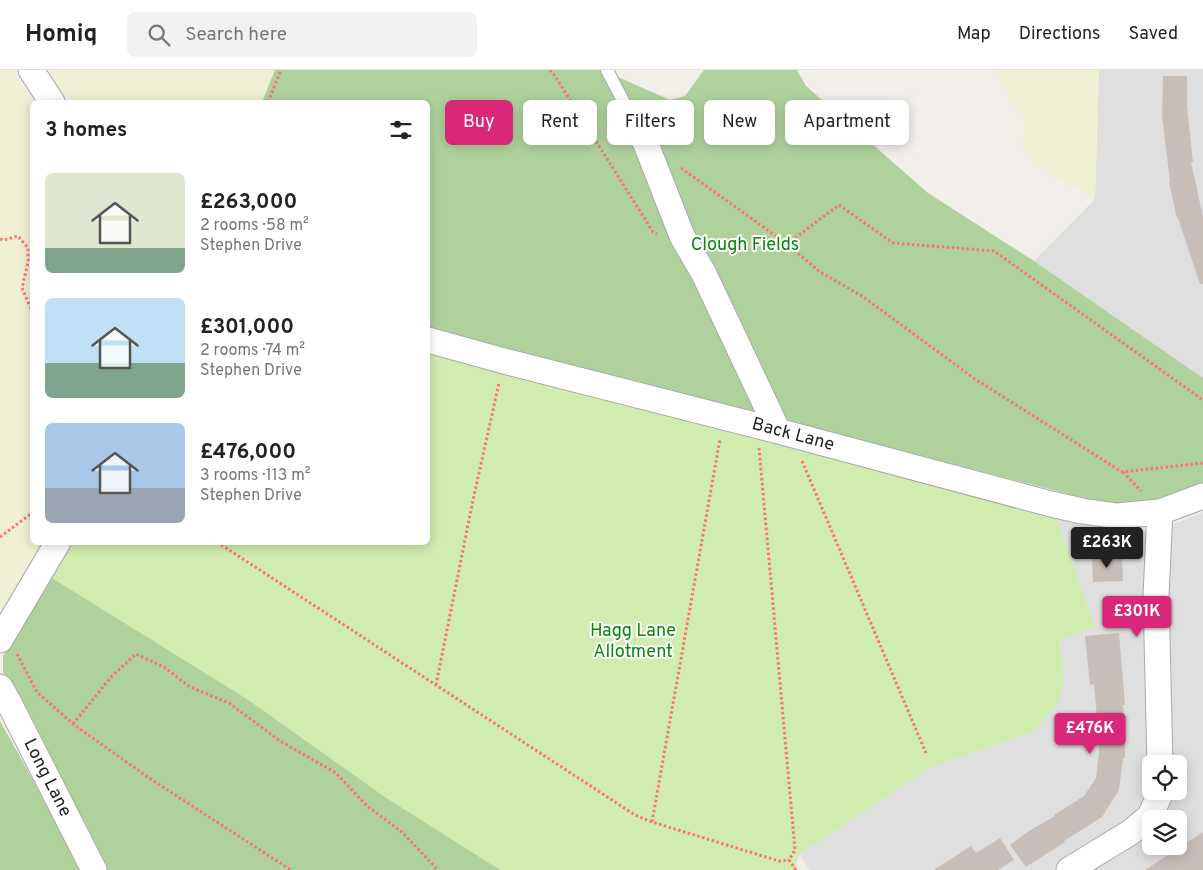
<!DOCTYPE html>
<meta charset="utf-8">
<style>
body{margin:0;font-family:Overpass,sans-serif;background:#f2f2f2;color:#222;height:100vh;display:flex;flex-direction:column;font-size:19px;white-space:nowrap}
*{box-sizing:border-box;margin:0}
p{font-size:16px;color:#767676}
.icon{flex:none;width:28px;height:28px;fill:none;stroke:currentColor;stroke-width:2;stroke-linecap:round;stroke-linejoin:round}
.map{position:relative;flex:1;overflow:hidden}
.details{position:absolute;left:30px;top:30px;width:400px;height:445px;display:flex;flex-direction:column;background:#fff;border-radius:8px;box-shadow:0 2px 12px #0003}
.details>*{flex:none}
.guide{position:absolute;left:445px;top:30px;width:475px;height:45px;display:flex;gap:10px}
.controls{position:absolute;left:1142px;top:685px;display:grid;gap:10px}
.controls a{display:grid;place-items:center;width:45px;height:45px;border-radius:8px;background:#fff;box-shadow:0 2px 12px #0003;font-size:25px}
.price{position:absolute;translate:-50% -42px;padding:0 11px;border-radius:5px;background:#db2777;color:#fff;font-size:16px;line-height:32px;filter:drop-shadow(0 1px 2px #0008)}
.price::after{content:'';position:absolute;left:50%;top:30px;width:15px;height:11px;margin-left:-8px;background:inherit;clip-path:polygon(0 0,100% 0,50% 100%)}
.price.on{background:#222;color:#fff}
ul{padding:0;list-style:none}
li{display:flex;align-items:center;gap:15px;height:125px;padding:0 15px}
li span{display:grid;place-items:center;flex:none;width:140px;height:100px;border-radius:8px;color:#555}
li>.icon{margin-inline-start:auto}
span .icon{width:60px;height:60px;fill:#fffc;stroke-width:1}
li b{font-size:21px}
h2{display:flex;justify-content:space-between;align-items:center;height:60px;padding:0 15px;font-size:21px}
.pill{padding:0 18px;border-radius:8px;background:#fff;box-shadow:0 2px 12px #0003;font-size:18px;line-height:45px}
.pill.on{background:#db2777;color:#fff}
header{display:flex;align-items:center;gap:30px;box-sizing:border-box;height:70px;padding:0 25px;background:#fff;border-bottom:1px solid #e0e0e0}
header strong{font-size:24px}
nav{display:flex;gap:28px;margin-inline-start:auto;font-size:18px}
.search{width:350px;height:45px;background:#f2f2f2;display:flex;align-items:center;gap:12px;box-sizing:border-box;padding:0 18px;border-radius:8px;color:#767676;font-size:19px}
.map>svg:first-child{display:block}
.residential{fill:#e0dfdf;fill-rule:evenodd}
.farmland{fill:#f0f0d4}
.grass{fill:#d0ecaf}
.forest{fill:#afd29d}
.building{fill:#c7beb8}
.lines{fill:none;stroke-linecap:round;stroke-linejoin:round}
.service-casing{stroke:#a9a9a9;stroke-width:14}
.minor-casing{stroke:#a9a9a9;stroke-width:27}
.path{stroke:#fc766f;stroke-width:3;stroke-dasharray:2.5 2.5;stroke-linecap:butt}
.service{stroke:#fff;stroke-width:12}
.minor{stroke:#fff;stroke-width:25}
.labels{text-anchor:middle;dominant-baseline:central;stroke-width:4;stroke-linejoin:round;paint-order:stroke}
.park-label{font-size:18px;fill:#0a860d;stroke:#fff}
.street-label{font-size:18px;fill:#222;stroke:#fff}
</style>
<header>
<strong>Homiq</strong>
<div class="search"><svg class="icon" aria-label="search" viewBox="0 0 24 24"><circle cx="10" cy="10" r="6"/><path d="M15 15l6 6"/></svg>Search here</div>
<nav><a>Map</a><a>Directions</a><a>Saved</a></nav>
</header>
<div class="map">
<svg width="1203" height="800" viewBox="0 0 1203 800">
<rect width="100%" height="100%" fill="#f2eee9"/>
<path class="residential" d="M 1099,0 L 1203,0 L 1203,308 L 1034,191 L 1095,129 Z
M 1203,442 L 1203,800 L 809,800 L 800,784 L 931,697 L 1035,661 L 1064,606 L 1059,571 L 1095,557 L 1056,448 L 1095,458 L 1136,464 L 1182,451 ZM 1151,694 L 1179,694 L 1179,721 L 1151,721 ZM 1151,749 L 1179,749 L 1179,776 L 1151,776 Z"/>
<path class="farmland" d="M 0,0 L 13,0 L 35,32 L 32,32 L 32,472 L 45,473 L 0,550 Z
M 44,0 L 275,0 L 262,32 L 70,32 L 72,25 L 60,23 Z
M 992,0 L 1099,0 L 1095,129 L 1042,99 L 1020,75 L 1024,68 L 1024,48 L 1010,32 L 1007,18 Z"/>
<path class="grass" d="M 428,283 L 1056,448 L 1095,557 L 1059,571 L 1064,606 L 1059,631 L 1035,661 L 931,697 L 800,784 L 794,800 L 500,800 L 385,727 L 247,629 L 52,508 L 73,473 L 428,472 Z"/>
<path class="forest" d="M 275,0 L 602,0 L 670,30 L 685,26 L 704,0 L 797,0 L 806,16 L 928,123 L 1034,191 L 1203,308 L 1203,412 C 1184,426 1143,434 1119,434 C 1108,434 1095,430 1084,428 L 428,258 L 428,32 L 262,32 Z
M 52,508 L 247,629 L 385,727 L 500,800 L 107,800 L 23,645 L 3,602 L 3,586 Z
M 0,651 L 80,794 L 83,800 L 0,800 Z"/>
<path class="building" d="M 1163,6 L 1187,6 L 1187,37 L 1193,92 L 1191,92 L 1203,147 L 1203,214 L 1200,214 L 1178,148 L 1177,148 L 1169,112 L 1170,111 L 1162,46 Z
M 1122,487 L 1123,511 L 1093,512 L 1092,488 Z
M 1119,563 L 1125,635 L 1123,635 L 1126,661 L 1125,661 L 1125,688 L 1123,688 L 1119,720 L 1102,747 L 1064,771 L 1065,772 L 1026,797 L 1010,775 L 1029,761 L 1055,746 L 1054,745 L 1084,726 L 1096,708 L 1099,682 L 1098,660 L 1094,614 L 1090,615 L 1085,566 Z
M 1203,762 L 1203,800 L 1145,800 Z
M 1000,768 L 1014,790 L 998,800 L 934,800 L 971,776 L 976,783 Z"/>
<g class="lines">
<g class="service-casing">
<path id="service" d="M 607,0 L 634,52"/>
</g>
<g class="minor-casing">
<path id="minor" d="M 31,0 L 52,32
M 634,52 L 646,74 L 682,166 L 704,204 L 778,361
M 428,270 L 504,291 L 778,361 L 1051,434 L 1082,441 L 1117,446 L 1160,442 L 1203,426
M 0,570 L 58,472
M 0,617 L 8,631 L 94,800
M 1160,694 L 1156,525 L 1160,442
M 1069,800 L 1131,762 L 1150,746 L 1160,724 L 1160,721"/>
</g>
<path class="path" d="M 550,0 L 555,6 L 653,162 L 657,164
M 268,32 L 281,0
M 681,98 L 787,174 L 820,202 L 862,226 L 975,309 L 1122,402 L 1203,393
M 0,169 L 4,170 L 18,166 L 28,178 L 28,192 L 22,218 L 32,241
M 787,174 L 839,135 L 893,173 L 994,181 L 1203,330
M 759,378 L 795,780 L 789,790 L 796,800
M 802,391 L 926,683
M 1123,402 L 1141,421
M 0,467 L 32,443
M 217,472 L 635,745 L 652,752 L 779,791 L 789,790
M 17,584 L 37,622 L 73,654 L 149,708 L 291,800
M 436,615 L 473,430 L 499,313
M 73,654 L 112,606 L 136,584 L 164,597 L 190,617 L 229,633 L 280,671 L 336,703 L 367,736 L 402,762 L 438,800
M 652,752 L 720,369"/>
<use href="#service" class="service"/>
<use href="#minor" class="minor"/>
</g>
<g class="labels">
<g class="park-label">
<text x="745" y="175">Clough Fields</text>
<text x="633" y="561">Hagg Lane<tspan x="633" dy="21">Allotment</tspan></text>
</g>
<g class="street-label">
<text transform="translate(793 365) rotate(15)">Back Lane</text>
<text transform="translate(47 708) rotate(63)">Long Lane</text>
</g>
</g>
</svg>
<div class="controls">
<a><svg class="icon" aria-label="locate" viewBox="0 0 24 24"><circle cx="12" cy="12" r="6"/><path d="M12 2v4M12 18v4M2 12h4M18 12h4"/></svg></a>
<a><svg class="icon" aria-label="layers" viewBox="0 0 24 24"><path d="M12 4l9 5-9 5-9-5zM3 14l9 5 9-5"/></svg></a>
</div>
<b class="price on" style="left:1107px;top:499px">£263K</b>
<b class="price" style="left:1137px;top:568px">£301K</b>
<b class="price" style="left:1090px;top:685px">£476K</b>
<div class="guide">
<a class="pill on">Buy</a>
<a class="pill">Rent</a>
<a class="pill">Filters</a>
<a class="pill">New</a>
<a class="pill">Apartment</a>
</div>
<section class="details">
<h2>3 homes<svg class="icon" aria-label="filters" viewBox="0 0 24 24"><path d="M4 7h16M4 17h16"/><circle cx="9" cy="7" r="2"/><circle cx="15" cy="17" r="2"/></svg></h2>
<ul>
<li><span style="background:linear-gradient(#dfe7d0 75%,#7fa58c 0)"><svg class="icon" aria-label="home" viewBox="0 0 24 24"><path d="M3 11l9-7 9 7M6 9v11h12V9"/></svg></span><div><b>£263,000</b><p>2 rooms · 58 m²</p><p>Stephen Drive</p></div></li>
<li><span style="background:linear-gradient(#bfe0f5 65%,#7fa58c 0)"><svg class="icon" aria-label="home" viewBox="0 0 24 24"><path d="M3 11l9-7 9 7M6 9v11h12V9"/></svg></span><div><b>£301,000</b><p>2 rooms · 74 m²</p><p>Stephen Drive</p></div></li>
<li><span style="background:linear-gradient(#a9c7e8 65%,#9aa5b1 0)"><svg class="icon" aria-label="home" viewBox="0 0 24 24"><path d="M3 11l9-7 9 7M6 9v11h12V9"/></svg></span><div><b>£476,000</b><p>3 rooms · 113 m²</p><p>Stephen Drive</p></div></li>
</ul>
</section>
</div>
